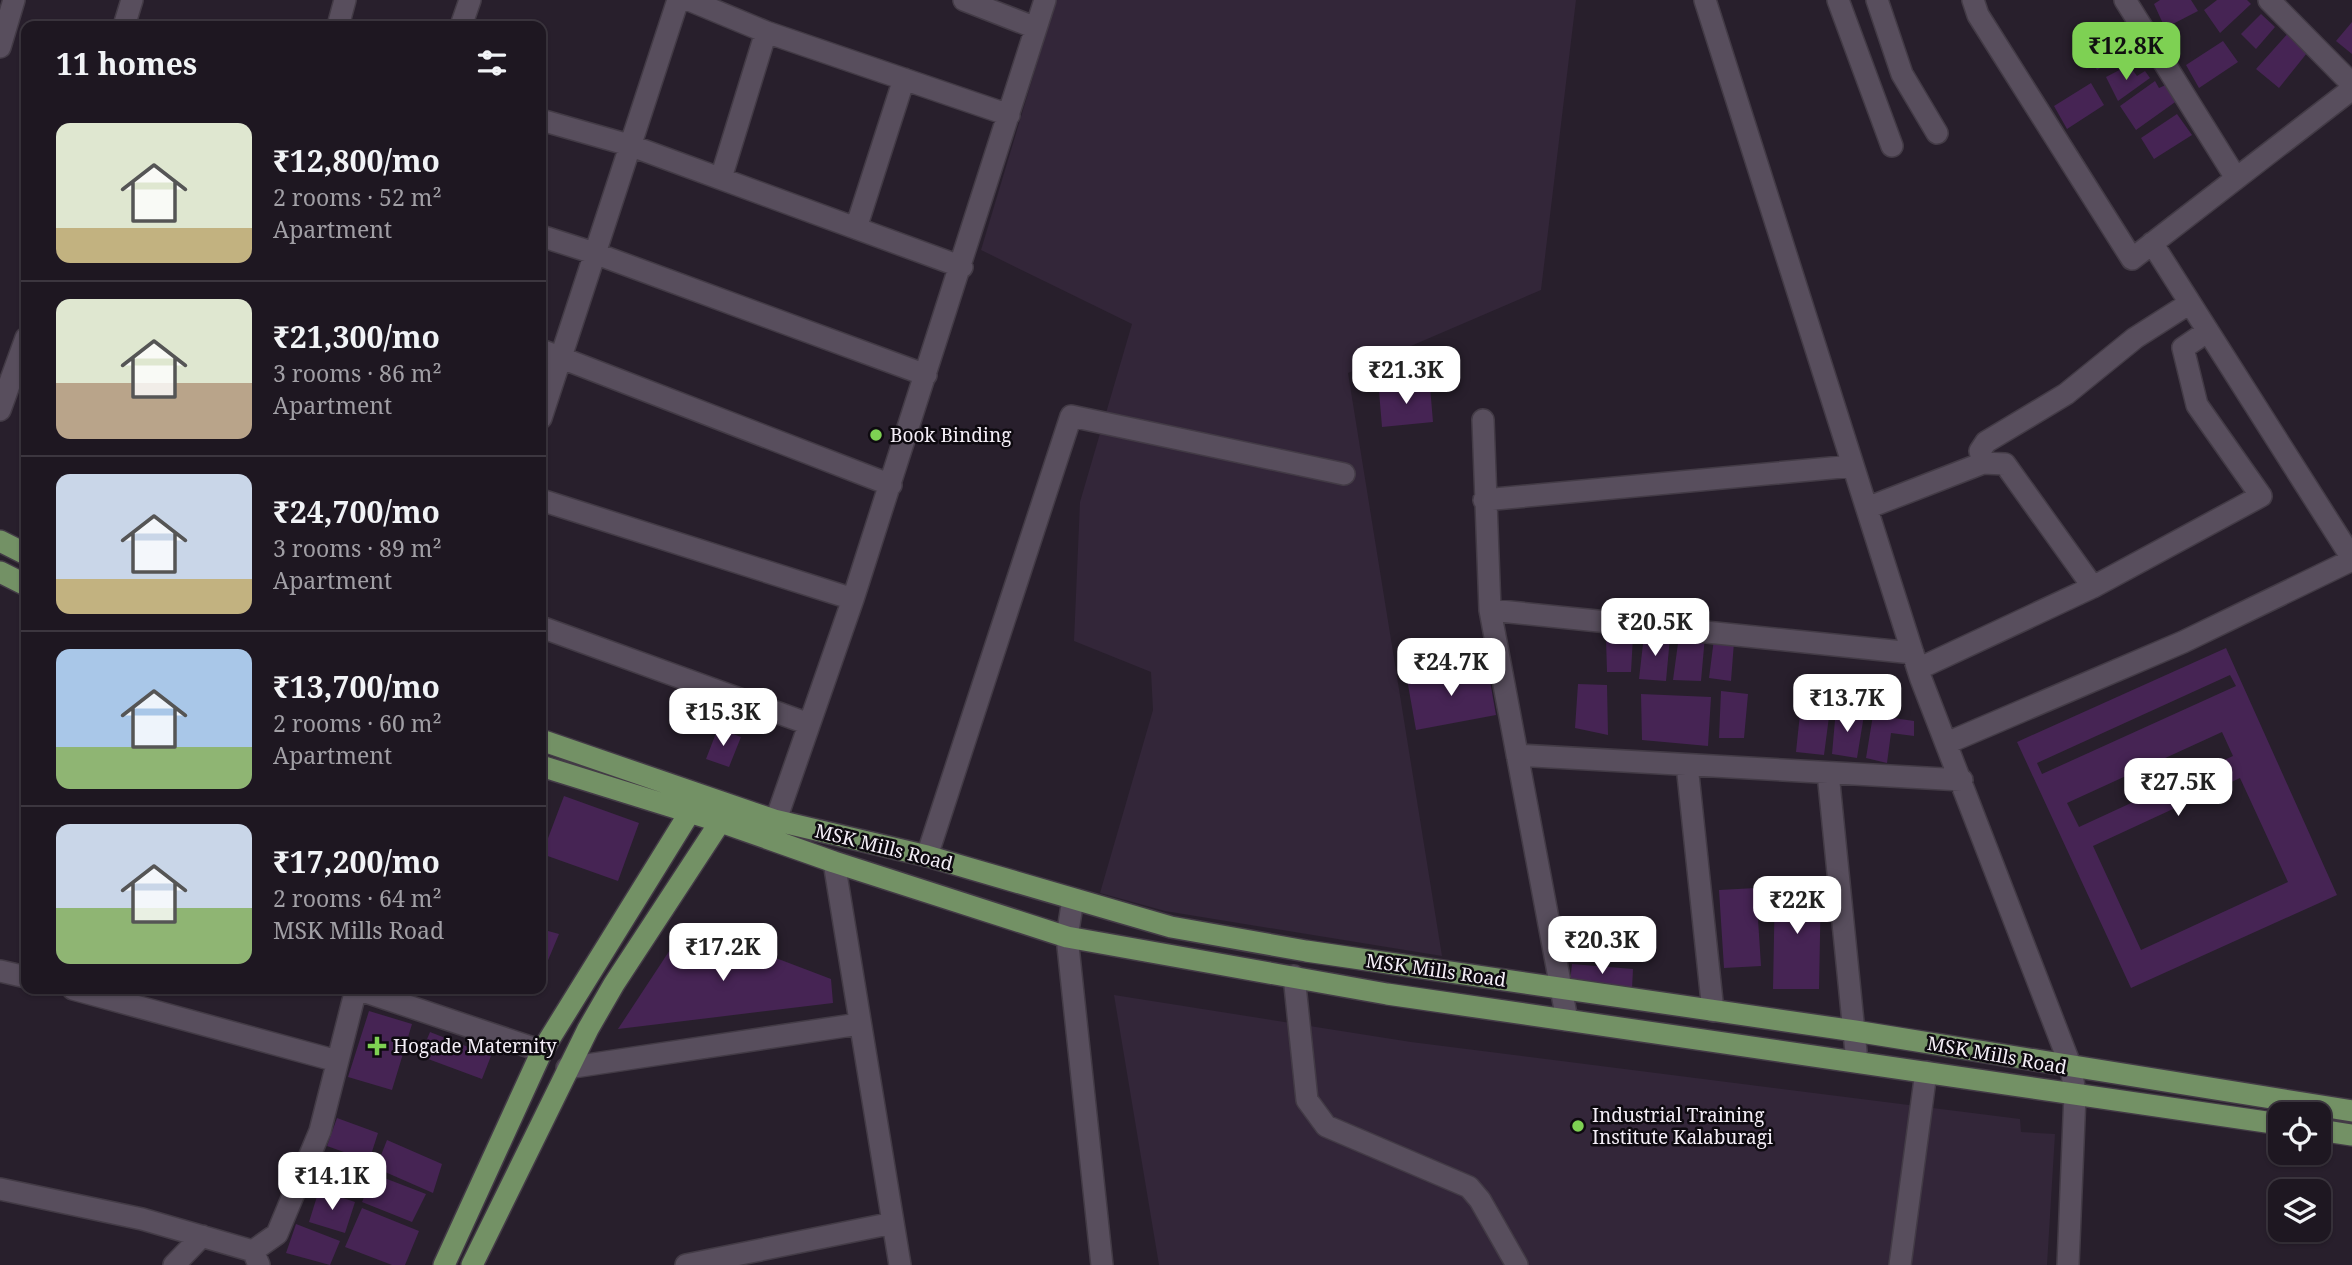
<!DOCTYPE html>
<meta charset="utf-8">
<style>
body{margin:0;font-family:"Noto Serif",serif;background:#26202a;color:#f1f3f6;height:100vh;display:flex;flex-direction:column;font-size:26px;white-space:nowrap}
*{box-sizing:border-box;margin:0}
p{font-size:23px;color:#a19fa5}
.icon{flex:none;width:38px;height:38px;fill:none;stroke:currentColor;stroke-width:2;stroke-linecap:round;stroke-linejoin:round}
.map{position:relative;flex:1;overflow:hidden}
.details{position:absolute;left:21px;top:21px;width:525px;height:973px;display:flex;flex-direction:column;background:#1e1721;border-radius:14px;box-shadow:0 2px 5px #0004,0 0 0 2px #3c363f}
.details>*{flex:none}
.fabs{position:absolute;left:2268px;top:1102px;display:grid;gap:14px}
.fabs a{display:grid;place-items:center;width:63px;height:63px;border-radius:14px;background:#1e1721;box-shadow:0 2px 5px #0004,0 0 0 2px #3c363f;font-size:35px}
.price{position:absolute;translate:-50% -60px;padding:0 16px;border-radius:14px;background:#fff;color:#222;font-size:23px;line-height:46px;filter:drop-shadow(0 2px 4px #0008)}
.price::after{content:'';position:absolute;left:50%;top:42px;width:21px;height:16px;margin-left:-10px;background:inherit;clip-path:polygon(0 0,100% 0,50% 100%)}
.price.on{background:#7ed153;color:#111}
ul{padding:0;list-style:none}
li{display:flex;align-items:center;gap:21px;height:175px;padding:0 35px}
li+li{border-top:2px solid #3c363f}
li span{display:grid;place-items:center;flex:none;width:196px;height:140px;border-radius:14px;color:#555}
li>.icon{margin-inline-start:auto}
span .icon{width:84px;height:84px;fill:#fffc;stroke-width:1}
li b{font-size:30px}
h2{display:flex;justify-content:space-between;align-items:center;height:84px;padding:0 35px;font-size:30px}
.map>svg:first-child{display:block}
.built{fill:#332639}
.building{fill:#462454;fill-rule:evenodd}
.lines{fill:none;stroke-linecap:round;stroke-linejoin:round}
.minor-casing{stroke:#433b46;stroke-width:24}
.major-casing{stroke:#433b46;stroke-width:24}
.minor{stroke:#584e5d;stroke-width:21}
.major{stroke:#739165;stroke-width:21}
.poi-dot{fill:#7ed153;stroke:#0e0a10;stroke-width:2.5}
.labels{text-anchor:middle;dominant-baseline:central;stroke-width:5;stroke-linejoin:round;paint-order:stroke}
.poi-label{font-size:19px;fill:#f4eef7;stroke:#0e0a10;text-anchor:start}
.street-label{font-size:19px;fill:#f4eef7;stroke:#0e0a10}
</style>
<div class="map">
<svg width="2352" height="1265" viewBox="0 0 2352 1265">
<rect width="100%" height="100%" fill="#281f2c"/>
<path class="built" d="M 1056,0 L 1576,0 L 1541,290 L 1348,373 L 1442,956 L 1165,911 L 1100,893 L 1153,710 L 1151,672 L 1074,641 L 1080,502 L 1132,324 L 981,250 Z
M 1114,995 L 1411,1042 L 2020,1119 L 2021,1132 L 2055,1134 L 2047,1265 L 1159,1265 Z"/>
<path class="building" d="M 2160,0 L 2191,0 L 2198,11 L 2165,28 L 2154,4 Z
M 2217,0 L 2247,0 L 2251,4 L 2220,33 L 2204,10 Z
M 2261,14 L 2275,27 L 2256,49 L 2241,34 Z
M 2352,22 L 2352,54 L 2336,41 Z
M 2118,23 L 2134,48 L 2097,70 L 2083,44 Z
M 2291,30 L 2311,48 L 2279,88 L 2256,69 Z
M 2223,41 L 2238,62 L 2199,88 L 2186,65 Z
M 2129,65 L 2137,76 L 2145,71 L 2150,78 L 2118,101 L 2106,77 Z
M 2155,81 L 2159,88 L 2170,83 L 2178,100 L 2136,130 L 2120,106 Z
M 2091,83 L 2104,105 L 2067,129 L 2054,106 Z
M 2177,114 L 2192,135 L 2154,159 L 2141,138 Z
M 1430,386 L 1433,422 L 1382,427 L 1379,391 Z
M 1644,635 L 1670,637 L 1666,681 L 1639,679 Z
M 1633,636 L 1631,672 L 1607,672 L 1606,638 Z
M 1679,636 L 1705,636 L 1701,681 L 1673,680 Z
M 1714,639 L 1734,642 L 1731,681 L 1709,678 Z
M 2226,648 L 2337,895 L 2131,988 L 2017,742 ZM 2230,675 L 2236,686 L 2042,774 L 2037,763 ZM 2222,732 L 2233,756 L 2079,827 L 2067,803 ZM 2240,778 L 2288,882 L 2141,950 L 2093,846 Z
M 1487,664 L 1496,715 L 1416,730 L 1407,679 L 1453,671 L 1455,680 L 1469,677 L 1467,668 Z
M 1578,684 L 1607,685 L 1608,735 L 1575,728 Z
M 1721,691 L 1748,694 L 1744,738 L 1719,738 Z
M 1641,694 L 1711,697 L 1708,746 L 1642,740 Z
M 1801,704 L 1830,709 L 1824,755 L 1796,752 Z
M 1836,709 L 1864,715 L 1857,758 L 1832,754 Z
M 1873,715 L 1914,721 L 1914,736 L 1891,733 L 1887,763 L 1866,758 Z
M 718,728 L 741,737 L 729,767 L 706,759 Z
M 564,796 L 639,823 L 618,881 L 542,854 Z
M 541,823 L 548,825 L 541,844 Z
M 1775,883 L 1821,883 L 1819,989 L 1773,989 Z
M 1756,888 L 1761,966 L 1724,968 L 1719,890 Z
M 687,924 L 831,979 L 833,1003 L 618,1029 Z
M 541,929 L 559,934 L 541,977 Z
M 1572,964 L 1633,969 L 1632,989 L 1570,983 Z
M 369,1011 L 412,1024 L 392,1090 L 348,1077 Z
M 430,1032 L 491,1056 L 482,1079 L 420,1056 Z
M 337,1118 L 378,1133 L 369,1161 L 327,1146 Z
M 387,1140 L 442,1164 L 433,1193 L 376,1168 Z
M 326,1152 L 368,1169 L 356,1197 L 314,1179 Z
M 374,1174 L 426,1194 L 412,1222 L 362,1202 Z
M 319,1190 L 355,1202 L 345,1233 L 309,1222 Z
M 362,1208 L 419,1231 L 405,1265 L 392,1265 L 345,1247 Z
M 296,1224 L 340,1241 L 330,1265 L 286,1253 Z"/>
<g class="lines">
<g class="minor-casing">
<path id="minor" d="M 689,0 L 766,32 L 1009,115
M 964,0 L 1036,28
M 1705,0 L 1921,679 L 2071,1067 L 2075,1094 L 2068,1265
M 1838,0 L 1892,146
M 1877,0 L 1902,74 L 1937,133
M 1973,0 L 1978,15 L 2132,259 L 2352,89
M 2125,0 L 2236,178
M 2269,0 L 2352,84
M 124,26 L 132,0
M 338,26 L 345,0
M 461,26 L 470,0
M 0,47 L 14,0
M 541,120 L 629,145 L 962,267
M 721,178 L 766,32
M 856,228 L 904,79
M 541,236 L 594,253 L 926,375
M 2152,243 L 2352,558
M 541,350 L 891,485
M 0,410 L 26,338
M 541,418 L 678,0
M 1483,420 L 1490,610 L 1567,1020
M 1983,463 L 1980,451 L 1986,442 L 2066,394 L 2135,338 L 2190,303
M 541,500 L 853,599
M 1484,500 L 1853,466
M 1867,508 L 1983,463 L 2005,464 L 2093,587
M 1490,610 L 1913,653
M 541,627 L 809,724
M 1918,669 L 2093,587 L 2261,496 L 2197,405 L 2183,348 L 2208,331
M 1947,743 L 2183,642 L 2352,560
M 1517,755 L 1962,780
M 1687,765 L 1713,1011
M 1828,773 L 1857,1062
M 770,837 L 853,599 L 1045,0
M 927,856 L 1071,416 L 1344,474
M 834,862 L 900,1265
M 1073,899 L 1067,937 L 1102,1265
M 0,971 L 26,977
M 1294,976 L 1307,1100 L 1326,1126 L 1469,1187 L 1480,1200 L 1517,1265
M 73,989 L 337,1061
M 357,989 L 542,1051
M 567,1068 L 859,1024
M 0,1189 L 142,1219 L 253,1251 L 259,1265
M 253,1251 L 277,1234 L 320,1131 L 356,989
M 174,1265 L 202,1236
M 686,1265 L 893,1223
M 1900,1265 L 1926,1072"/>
</g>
<g class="major-casing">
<path id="major" d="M 0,541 L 26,554
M 0,572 L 26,585
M 541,740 L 774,820 L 927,856 L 1171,927 L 1306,951 L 1855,1031 L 2352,1111
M 541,766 L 721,822 L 834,862 L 1067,937 L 1387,994 L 2280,1124
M 2319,1130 L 2352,1135
M 444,1265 L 542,1051 L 695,804
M 472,1265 L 588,1029 L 614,984 L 728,810"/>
</g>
<use href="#minor" class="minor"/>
<use href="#major" class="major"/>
</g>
<g class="poi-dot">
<circle cx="876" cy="435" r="7"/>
<path d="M373.5 1035.5h7v7h7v7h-7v7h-7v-7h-7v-7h7z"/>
<circle cx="1578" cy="1126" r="7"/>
</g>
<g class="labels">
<g class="poi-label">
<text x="890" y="435">Book Binding</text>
<text x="393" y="1046">Hogade Maternity</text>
<text x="1592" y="1115">Industrial Training<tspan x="1592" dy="22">Institute Kalaburagi</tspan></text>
</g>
<g class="street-label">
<text transform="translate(884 847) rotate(14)">MSK Mills Road</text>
<text transform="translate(1436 970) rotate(8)">MSK Mills Road</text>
<text transform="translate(1997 1055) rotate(10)">MSK Mills Road</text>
</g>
</g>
</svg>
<div class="fabs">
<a><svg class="icon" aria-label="locate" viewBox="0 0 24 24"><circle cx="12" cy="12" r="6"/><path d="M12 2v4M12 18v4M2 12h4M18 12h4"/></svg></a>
<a><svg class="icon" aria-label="layers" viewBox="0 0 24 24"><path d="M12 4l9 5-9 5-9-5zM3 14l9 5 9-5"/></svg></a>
</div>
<b class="price on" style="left:2126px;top:82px">₹12.8K</b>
<b class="price" style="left:1406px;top:406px">₹21.3K</b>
<b class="price" style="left:1655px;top:658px">₹20.5K</b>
<b class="price" style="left:1451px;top:698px">₹24.7K</b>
<b class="price" style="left:1847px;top:734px">₹13.7K</b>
<b class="price" style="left:723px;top:748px">₹15.3K</b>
<b class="price" style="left:2178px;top:818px">₹27.5K</b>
<b class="price" style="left:1797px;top:936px">₹22K</b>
<b class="price" style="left:1602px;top:976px">₹20.3K</b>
<b class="price" style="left:723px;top:983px">₹17.2K</b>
<b class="price" style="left:332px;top:1212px">₹14.1K</b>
<section class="details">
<h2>11 homes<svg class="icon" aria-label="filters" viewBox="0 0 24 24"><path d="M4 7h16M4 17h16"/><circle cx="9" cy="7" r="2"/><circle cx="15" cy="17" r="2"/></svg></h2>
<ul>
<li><span style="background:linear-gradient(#dfe7d0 75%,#c2b280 0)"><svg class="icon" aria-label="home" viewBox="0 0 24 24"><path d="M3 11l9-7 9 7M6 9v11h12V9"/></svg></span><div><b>₹12,800/mo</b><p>2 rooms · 52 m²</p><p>Apartment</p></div></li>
<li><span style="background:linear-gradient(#dfe7d0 60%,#b9a48a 0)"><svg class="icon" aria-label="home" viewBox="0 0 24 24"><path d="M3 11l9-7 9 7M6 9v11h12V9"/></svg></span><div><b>₹21,300/mo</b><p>3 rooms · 86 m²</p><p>Apartment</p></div></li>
<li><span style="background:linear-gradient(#c9d6e8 75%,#c2b280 0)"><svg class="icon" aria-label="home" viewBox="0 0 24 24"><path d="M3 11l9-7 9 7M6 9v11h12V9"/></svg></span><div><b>₹24,700/mo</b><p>3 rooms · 89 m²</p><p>Apartment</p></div></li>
<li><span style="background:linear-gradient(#a9c7e8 70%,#8fb573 0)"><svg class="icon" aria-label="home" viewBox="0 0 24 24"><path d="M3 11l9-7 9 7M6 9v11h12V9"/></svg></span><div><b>₹13,700/mo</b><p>2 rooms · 60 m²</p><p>Apartment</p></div></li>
<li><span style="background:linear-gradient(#c9d6e8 60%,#8fb573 0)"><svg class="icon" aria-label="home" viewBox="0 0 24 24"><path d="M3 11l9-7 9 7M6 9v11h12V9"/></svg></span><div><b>₹17,200/mo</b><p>2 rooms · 64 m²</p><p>MSK Mills Road</p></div></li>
</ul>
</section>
</div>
